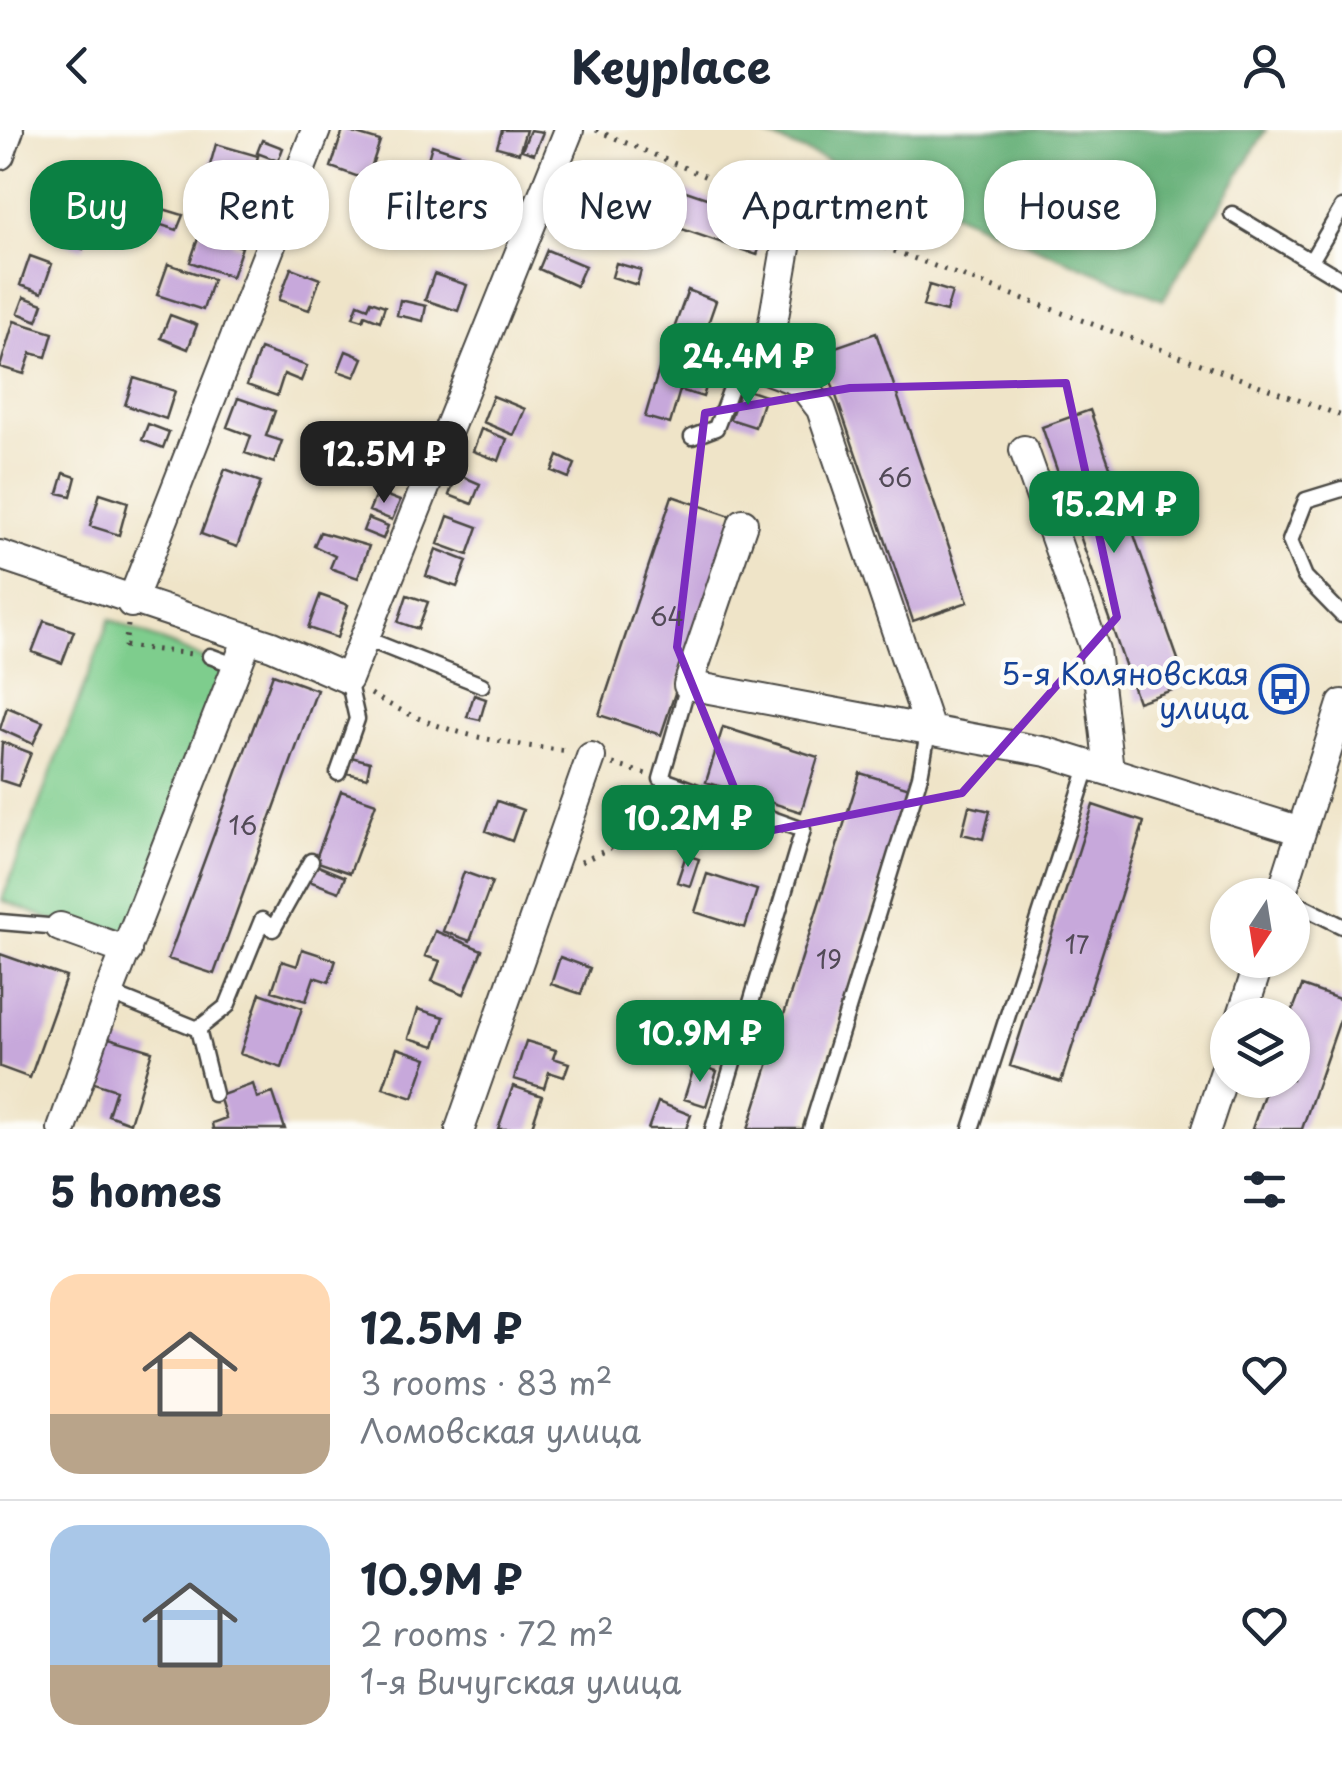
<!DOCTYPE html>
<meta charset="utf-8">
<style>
body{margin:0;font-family:"Playpen Sans",sans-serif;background:#f2f2f3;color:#1f2937;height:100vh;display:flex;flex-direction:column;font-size:38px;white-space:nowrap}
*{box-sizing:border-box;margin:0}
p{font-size:32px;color:#747a83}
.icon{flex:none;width:55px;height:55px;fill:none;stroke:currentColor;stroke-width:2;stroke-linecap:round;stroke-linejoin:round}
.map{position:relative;height:999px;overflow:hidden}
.drawer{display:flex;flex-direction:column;background:#fff;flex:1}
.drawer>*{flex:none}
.guide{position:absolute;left:30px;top:30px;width:1282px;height:90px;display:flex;gap:20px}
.needle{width:65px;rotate:192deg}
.fabs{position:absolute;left:1210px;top:748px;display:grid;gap:20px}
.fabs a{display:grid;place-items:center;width:100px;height:100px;border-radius:50%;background:#fff;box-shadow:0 2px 8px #0004;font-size:50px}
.price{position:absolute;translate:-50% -85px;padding:0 22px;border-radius:20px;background:#0b8043;color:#fff;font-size:32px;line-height:65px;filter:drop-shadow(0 2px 5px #0008)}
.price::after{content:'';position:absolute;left:50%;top:60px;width:30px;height:22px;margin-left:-15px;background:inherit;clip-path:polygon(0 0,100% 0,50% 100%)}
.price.current{background:#222;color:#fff}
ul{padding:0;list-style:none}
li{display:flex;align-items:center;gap:30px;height:250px;padding:0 50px}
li+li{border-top:2px solid #e0e1e3}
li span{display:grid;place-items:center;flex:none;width:280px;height:200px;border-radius:30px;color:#555}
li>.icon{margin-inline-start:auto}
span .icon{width:120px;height:120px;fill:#fffc;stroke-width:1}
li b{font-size:42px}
h2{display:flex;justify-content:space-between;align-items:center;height:120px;padding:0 50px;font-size:42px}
.tag{padding:0 35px;border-radius:40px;background:#fff;box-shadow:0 2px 8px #0004;font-size:35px;line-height:90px}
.tag.current{background:#0b8043;color:#fff}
header{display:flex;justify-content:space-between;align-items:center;height:130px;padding:0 50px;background:#fff;font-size:45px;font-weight:700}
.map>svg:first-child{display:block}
.green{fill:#7ecd8d;stroke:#547c5c;stroke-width:2.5}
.forest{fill:#66b078;stroke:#486e52;stroke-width:2.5}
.building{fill:#c7a8db}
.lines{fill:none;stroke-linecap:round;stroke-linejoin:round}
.lane-casing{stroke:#484743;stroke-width:19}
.street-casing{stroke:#484743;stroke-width:32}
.path{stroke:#484743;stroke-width:5;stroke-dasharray:2.5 8;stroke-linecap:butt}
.lane{stroke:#fff;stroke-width:14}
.street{stroke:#fff;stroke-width:28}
.marked{fill:none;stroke:#7b2cbf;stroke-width:8;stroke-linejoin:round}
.labels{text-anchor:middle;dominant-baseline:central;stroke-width:9;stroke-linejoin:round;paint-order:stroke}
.number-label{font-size:25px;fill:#524a57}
.transit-label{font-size:30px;fill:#164399;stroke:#fdfcf7;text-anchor:end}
</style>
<header><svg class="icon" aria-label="back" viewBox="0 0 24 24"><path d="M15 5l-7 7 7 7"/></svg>Keyplace<svg class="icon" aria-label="person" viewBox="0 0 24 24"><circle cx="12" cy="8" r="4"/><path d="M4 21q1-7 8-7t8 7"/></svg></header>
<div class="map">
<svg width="1342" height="999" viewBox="0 0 1342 999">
<rect width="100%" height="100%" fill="#fdfcf7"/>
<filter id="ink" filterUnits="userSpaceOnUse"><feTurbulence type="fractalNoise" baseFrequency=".01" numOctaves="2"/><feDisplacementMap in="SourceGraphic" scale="20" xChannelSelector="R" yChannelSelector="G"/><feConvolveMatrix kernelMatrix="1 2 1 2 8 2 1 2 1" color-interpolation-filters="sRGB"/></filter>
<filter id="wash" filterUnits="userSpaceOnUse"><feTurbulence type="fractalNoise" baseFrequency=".0048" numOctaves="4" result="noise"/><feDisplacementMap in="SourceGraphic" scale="40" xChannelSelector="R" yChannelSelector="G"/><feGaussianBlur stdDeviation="2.25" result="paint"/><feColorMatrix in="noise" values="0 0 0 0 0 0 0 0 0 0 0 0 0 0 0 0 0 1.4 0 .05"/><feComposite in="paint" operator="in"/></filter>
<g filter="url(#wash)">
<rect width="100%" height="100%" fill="#efe4c8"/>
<path class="green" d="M 110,489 L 235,542 L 127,821 L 2,770 Z"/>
<path class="forest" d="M 753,0 L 1266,0 L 1163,170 Z"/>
<g id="blocks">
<path class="building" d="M 343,0 L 380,11 L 367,50 L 331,37 Z
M 502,0 L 526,0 L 519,23 L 497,17 Z
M 530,0 L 543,2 L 534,24 L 522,20 Z
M 262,10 L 283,18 L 278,31 L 257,23 Z
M 216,14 L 258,26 L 249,58 L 207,46 Z
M 432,15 L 473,28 L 468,42 L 428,29 Z
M 583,31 L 627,43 L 618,78 L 574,66 Z
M 75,37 L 110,50 L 102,73 L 66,60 Z
M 460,46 L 506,59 L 499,84 L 453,71 Z
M 662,53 L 769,89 L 757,125 L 650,88 Z
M 64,67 L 98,80 L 83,119 L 58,110 L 62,97 L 54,93 Z
M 211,70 L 242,81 L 231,113 L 242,117 L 232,147 L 190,132 Z
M 163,79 L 183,85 L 177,100 L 158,94 Z
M 547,120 L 585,136 L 576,156 L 539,139 Z
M 30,126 L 52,134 L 42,163 L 20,155 Z
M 616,133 L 641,140 L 637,155 L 612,147 Z
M 168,134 L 213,149 L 203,180 L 157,165 Z
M 291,138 L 320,149 L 309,180 L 279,170 Z
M 434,144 L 467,155 L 458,181 L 425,170 Z
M 929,155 L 952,162 L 946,182 L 923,176 Z
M 688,160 L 716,171 L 701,214 L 672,204 Z
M 24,167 L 43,174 L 37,191 L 18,183 Z
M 400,170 L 426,176 L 423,191 L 397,185 Z
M 371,171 L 385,176 L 380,191 L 365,185 L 363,190 L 353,187 L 358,174 L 368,178 Z
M 170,185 L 197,195 L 188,219 L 161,208 Z
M 14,191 L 53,203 L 46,227 L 31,223 L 24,244 L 0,237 Z
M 876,203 L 968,472 L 913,491 L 821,222 Z
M 260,219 L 307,236 L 301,251 L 284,244 L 277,266 L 247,255 Z
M 346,221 L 363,228 L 355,247 L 338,241 Z
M 664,222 L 712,237 L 703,267 L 680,260 L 670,294 L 645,287 Z
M 134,248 L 175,261 L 166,289 L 125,275 Z
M 741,258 L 765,266 L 755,297 L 730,289 Z
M 493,266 L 525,279 L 514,305 L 483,292 Z
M 238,268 L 275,281 L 266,306 L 282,311 L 274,333 L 245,323 L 251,306 L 227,297 Z
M 1090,280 L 1187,555 L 1138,572 L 1042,297 Z
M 148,294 L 169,302 L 163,318 L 142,310 Z
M 405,297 L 424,304 L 418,320 L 399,313 Z
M 481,299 L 507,309 L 499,331 L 473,321 Z
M 374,313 L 401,321 L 392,347 L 366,338 Z
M 558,326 L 575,334 L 569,348 L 552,341 Z
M 225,339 L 261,352 L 237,417 L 201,404 Z
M 64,343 L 76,347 L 71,366 L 58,363 Z
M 457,344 L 480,354 L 472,374 L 449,365 Z
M 377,362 L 400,371 L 392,390 L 369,381 Z
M 100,363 L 128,372 L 119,405 L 90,396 Z
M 672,366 L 734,387 L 661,605 L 599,585 Z
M 448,386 L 478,397 L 468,425 L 438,414 Z
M 368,388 L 388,396 L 383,409 L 363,401 Z
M 320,402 L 369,416 L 358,448 L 330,438 L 335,426 L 314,416 Z
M 436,419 L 467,431 L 457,457 L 426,446 Z
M 320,465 L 348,475 L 337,508 L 308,498 Z
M 407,465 L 428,472 L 418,499 L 398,492 Z
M 44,491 L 74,501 L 62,533 L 32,522 Z
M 273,544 L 317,560 L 214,844 L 168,829 Z
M 474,565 L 486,569 L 480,590 L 467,587 Z
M 7,577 L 43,592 L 33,614 L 0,599 Z
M 723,597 L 818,627 L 801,682 L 706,652 Z
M 2,612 L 31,623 L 18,656 L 0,650 Z
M 351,627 L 370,632 L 367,648 L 347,643 Z
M 860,643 L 910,658 L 803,999 L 748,999 Z
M 341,661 L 376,673 L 350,743 L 315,731 Z
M 497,671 L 523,680 L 512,711 L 486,701 Z
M 1093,675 L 1144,692 L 1061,952 L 1010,936 Z
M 969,676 L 990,681 L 983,709 L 962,704 Z
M 686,725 L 699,729 L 690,756 L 677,752 Z
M 316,735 L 345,747 L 339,762 L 309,751 Z
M 464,742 L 492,752 L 470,811 L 443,801 Z
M 707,744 L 757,760 L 745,798 L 695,782 Z
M 435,801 L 482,820 L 464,864 L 432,851 L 440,831 L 425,826 Z
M 302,819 L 336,830 L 329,852 L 314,847 L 306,871 L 272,861 L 282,831 L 297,836 Z
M 0,824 L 66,847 L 30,948 L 0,937 Z
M 560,827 L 590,838 L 581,864 L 551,854 Z
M 1302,856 L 1342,870 L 1342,884 L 1302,999 L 1252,999 L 1269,950 L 1292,950 L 1291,885 Z
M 260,863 L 302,878 L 282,938 L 240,924 Z
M 699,878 L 726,886 L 712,931 L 685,922 Z
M 418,879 L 444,887 L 435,916 L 409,908 Z
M 99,905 L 152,921 L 130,993 L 108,985 L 116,960 L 85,950 Z
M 526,911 L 556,920 L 553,928 L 569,933 L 564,947 L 549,942 L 544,958 L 514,949 Z
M 397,918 L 427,928 L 413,968 L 383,958 Z
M 695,934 L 717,941 L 706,976 L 684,969 Z
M 253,954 L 257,968 L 273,963 L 285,999 L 213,999 L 212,993 L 226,988 L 219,966 Z
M 513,956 L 542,966 L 531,999 L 498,999 Z
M 658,972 L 691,985 L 686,999 L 648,999 Z"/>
</g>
</g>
<g filter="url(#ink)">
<use href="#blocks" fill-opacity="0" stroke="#484743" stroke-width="2.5"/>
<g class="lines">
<g class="lane-casing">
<path id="lane" d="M 1232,84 L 1342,150
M 1311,131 L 1342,78
M 692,307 L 716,298 L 738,240 L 765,239
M 1342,359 L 1306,370 L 1290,411 L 1305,447 L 1342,485
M 364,508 L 482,555
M 210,526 L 237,536
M 688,555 L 661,649 L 803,700 L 713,999
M 338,643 L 357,589 L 348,549
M 1292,771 L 1342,796
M 0,792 L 60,797
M 109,863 L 198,899 L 214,964
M 198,899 L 227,876 L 262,790 L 273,799 L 311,731
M 811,999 L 920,646 L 929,597
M 971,999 L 1089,634"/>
</g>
<g class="street-casing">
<path id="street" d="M 0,25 L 9,0
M 792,83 L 765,239 L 800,252 L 821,279 L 929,597
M 1024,320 L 1095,520 L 1109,640
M 743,393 L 688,555 L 1047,622 L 1301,701
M 0,425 L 272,516 L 348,549 L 569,0
M 131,473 L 316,0
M 1281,765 L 1342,574
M 60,797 L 127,821
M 1242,885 L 1260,830
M 62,999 L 109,863 L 248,508
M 460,999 L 591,627
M 1206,999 L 1228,932"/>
</g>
<path class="path" d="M 596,0 L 772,75
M 815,92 L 1342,286
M 128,495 L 125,516 L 192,524
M 371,564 C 435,603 495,613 569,621
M 613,634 L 646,644
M 581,732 L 613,717 L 650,665"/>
<use href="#lane" class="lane"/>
<use href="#street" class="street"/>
</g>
</g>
<path class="marked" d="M 1066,253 L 1117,487 L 962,663 L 753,704 L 677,517 L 705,283 L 850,258 Z"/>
<defs>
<g id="bus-ring" transform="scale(2.5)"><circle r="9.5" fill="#fdfcf7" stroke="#1a4fb4" stroke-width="1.5"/><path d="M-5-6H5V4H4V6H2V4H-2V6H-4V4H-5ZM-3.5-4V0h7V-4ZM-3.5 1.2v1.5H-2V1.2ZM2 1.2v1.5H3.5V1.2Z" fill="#1a4fb4"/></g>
</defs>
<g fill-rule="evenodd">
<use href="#bus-ring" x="1284" y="559"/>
</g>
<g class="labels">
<g class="number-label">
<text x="895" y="347">66</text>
<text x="667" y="486">64</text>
<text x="243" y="695">16</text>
<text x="1077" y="814">17</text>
<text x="829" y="829">19</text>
</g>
<g class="transit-label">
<text x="1249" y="542">5-я Коляновская<tspan x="1249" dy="34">улица</tspan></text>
</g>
</g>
</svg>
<div class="fabs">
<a><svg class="needle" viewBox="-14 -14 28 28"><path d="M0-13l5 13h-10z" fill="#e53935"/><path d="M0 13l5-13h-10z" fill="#747a83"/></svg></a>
<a><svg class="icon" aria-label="layers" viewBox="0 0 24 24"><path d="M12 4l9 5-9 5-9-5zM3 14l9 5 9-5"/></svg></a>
</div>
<b class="price" style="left:748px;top:278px">24.4M ₽</b>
<b class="price current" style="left:384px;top:376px">12.5M ₽</b>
<b class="price" style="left:1114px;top:426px">15.2M ₽</b>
<b class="price" style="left:688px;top:740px">10.2M ₽</b>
<b class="price" style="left:700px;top:955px">10.9M ₽</b>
<div class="guide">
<a class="tag current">Buy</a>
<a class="tag">Rent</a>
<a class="tag">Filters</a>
<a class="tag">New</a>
<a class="tag">Apartment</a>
<a class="tag">House</a>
</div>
</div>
<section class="drawer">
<h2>5 homes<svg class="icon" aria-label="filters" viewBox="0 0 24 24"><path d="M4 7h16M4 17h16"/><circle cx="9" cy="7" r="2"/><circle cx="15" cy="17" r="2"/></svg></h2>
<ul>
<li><span style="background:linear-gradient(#ffd9b3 70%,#b9a48a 0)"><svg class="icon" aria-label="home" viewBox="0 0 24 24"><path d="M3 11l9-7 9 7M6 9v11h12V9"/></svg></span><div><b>12.5M ₽</b><p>3 rooms · 83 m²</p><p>Ломовская улица</p></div><svg class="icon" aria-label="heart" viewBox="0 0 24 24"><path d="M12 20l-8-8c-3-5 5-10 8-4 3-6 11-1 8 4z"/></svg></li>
<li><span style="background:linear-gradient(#a9c7e8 70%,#b9a48a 0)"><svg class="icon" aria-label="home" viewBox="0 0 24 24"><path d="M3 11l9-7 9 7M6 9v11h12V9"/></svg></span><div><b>10.9M ₽</b><p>2 rooms · 72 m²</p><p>1-я Вичугская улица</p></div><svg class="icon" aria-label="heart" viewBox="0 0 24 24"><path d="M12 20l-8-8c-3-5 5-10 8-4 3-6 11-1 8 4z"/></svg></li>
</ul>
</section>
